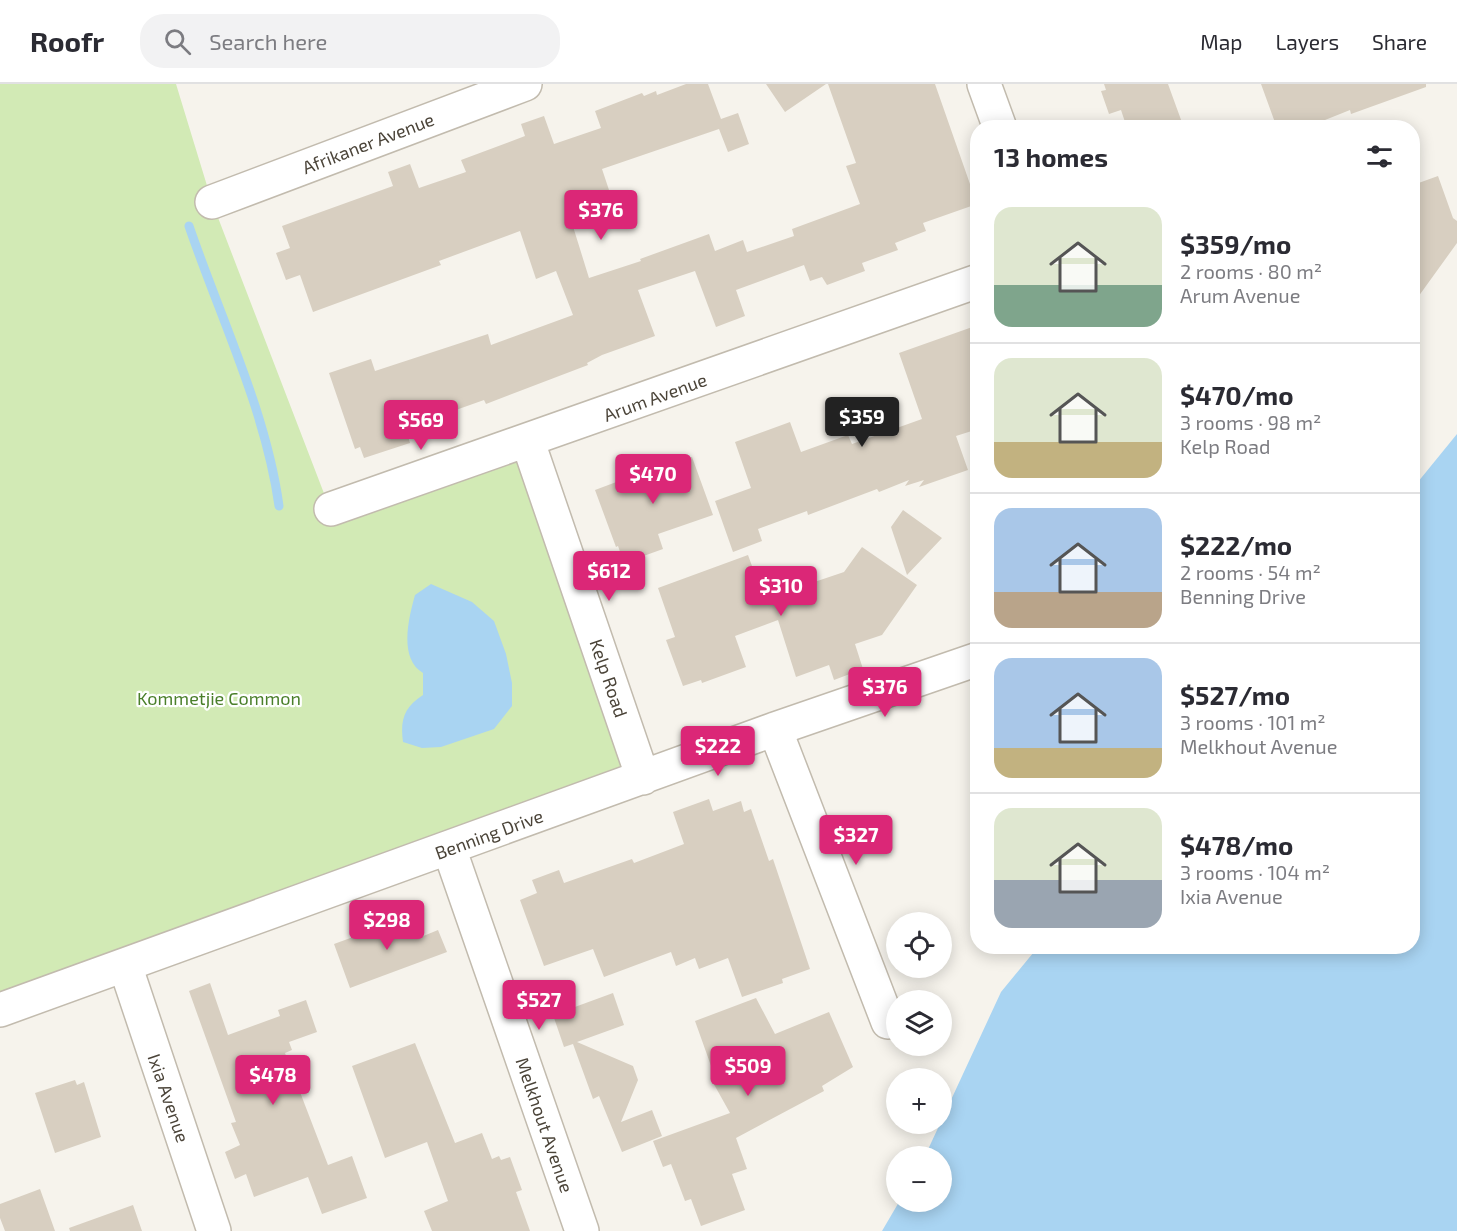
<!DOCTYPE html>
<meta charset="utf-8">
<style>
body{margin:0;font-family:"Exo 2",sans-serif;background:#f2f2f3;color:#2b2b33;height:100vh;display:flex;flex-direction:column;font-size:22px;white-space:nowrap}
*{box-sizing:border-box;margin:0}
p{font-size:20px;color:#7c7c81}
.icon{flex:none;width:33px;height:33px;fill:none;stroke:currentColor;stroke-width:2;stroke-linecap:round;stroke-linejoin:round}
.map{position:relative;flex:1;overflow:hidden}
.drawer{position:absolute;left:970px;top:36px;width:450px;height:834px;display:flex;flex-direction:column;background:#fff;border-radius:24px;box-shadow:0 3px 15px #0003}
.drawer>*{flex:none}
.buttons{position:absolute;left:886px;top:828px;display:grid;gap:12px}
.buttons a{display:grid;place-items:center;width:66px;height:66px;border-radius:50%;background:#fff;box-shadow:0 3px 15px #0003;font-size:30px}
.price{position:absolute;translate:-50% -51px;padding:0 14px;border-radius:6px;background:#db2777;color:#fff;font-size:20px;line-height:39px;filter:drop-shadow(0 2px 3px #0008)}
.price::after{content:'';position:absolute;left:50%;top:36px;width:18px;height:14px;margin-left:-9px;background:inherit;clip-path:polygon(0 0,100% 0,50% 100%)}
.price.on{background:#222;color:#fff}
ul{padding:0;list-style:none}
li{display:flex;align-items:center;gap:18px;height:150px;padding:0 24px}
li+li{border-top:2px solid #e1e1e2}
li span{display:grid;place-items:center;flex:none;width:168px;height:120px;border-radius:18px;color:#555}
li>.icon{margin-inline-start:auto}
span .icon{width:72px;height:72px;fill:#fffc;stroke-width:1}
li b{font-size:26px}
h2{display:flex;justify-content:space-between;align-items:center;height:72px;padding:0 24px;font-size:26px}
header{display:flex;align-items:center;gap:36px;box-sizing:border-box;height:84px;padding:0 30px;background:#fff;border-bottom:2px solid #e1e1e2}
header strong{font-size:28px}
nav{display:flex;gap:33px;margin-inline-start:auto;font-size:21px}
.search{width:420px;height:54px;background:#f2f2f3;display:flex;align-items:center;gap:15px;box-sizing:border-box;padding:0 21px;border-radius:24px;color:#7c7c81;font-size:22px}
.map>svg:first-child{display:block}
.green{fill:#d2eab5}
.water{fill:#a9d4f2}
.lines{fill:none;stroke-linecap:round;stroke-linejoin:round}
.stream{stroke:#a9d4f2;stroke-width:9}
.building{fill:#d8cfc1}
.minor-casing{stroke:#c2bbae;stroke-width:36}
.minor{stroke:#fff;stroke-width:33}
.labels{text-anchor:middle;dominant-baseline:central;stroke-width:4.5;stroke-linejoin:round;paint-order:stroke}
.street-label{font-size:18px;fill:#4b4439;stroke:#fff}
.park-label{font-size:18px;fill:#4a7f2a;stroke:#fff}
</style>
<header>
<strong>Roofr</strong>
<div class="search"><svg class="icon" aria-label="search" viewBox="0 0 24 24"><circle cx="10" cy="10" r="6"/><path d="M15 15l6 6"/></svg>Search here</div>
<nav><a>Map</a><a>Layers</a><a>Share</a></nav>
</header>
<div class="map">
<svg width="1457" height="1147" viewBox="0 0 1457 1147">
<rect width="100%" height="100%" fill="#f6f3ec"/>
<path class="green" d="M 0,0 L 176,0 L 212,118 L 330,425 L 528,358 L 643,694 L 0,926 Z"/>
<path class="water" d="M 1457,350 L 1457,1147 L 882,1147 L 899,1118 L 942,1118 L 942,1072 L 925,1072 L 1001,908 L 1038,863 L 1413,862 L 1413,404 Z
M 431,500 L 472,518 L 494,537 L 506,570 L 512,599 L 512,622 L 494,645 L 441,663 L 422,664 L 403,658 C 400,636 404,623 423,611 L 423,589 C 398,574 409,533 415,511 Z"/>
<g class="lines">
<path class="stream" d="M 189,142 C 220,233 266,327 279,422"/>
</g>
<path class="building" d="M 686,0 L 708,0 L 721,35 L 738,29 L 749,60 L 728,68 L 719,45 L 602,85 L 614,121 L 571,136 L 589,194 L 641,177 L 640,175 L 709,150 L 715,167 L 743,156 L 747,168 L 794,152 L 792,145 L 860,120 L 846,82 L 856,79 L 828,0 L 935,0 L 977,120 L 923,139 L 926,147 L 895,159 L 898,166 L 862,179 L 865,187 L 827,201 L 822,193 L 810,197 L 804,181 L 736,206 L 745,232 L 716,243 L 695,187 L 638,206 L 655,252 L 602,271 L 587,279 L 588,281 L 486,320 L 484,316 L 439,332 L 441,339 L 407,349 L 410,359 L 364,374 L 360,363 L 355,365 L 329,289 L 371,275 L 375,287 L 488,250 L 491,261 L 573,231 L 556,187 L 536,195 L 520,147 L 439,177 L 441,181 L 313,228 L 300,191 L 286,196 L 276,169 L 290,164 L 282,142 L 393,102 L 388,88 L 410,80 L 419,104 L 466,88 L 461,76 L 525,52 L 521,40 L 544,32 L 554,60 L 601,44 L 595,27 L 642,9 L 644,12 L 656,7 L 657,11 Z
M 766,0 L 826,0 L 785,28 Z
M 1104,0 L 1168,0 L 1184,44 L 1127,44 L 1121,26 L 1109,30 L 1101,7 L 1106,6 Z
M 1261,0 L 1426,0 L 1426,3 L 1351,30 L 1350,26 L 1305,44 L 1277,44 Z
M 1438,92 L 1453,134 L 1457,137 L 1457,159 L 1413,220 L 1413,101 Z
M 978,241 L 978,345 L 956,352 L 968,386 L 919,403 L 924,396 L 905,402 L 909,396 L 879,408 L 877,405 L 808,431 L 807,427 L 758,445 L 762,457 L 733,468 L 715,417 L 751,404 L 735,358 L 790,338 L 801,368 L 848,351 L 852,360 L 922,335 L 899,269 Z
M 670,371 L 673,380 L 692,373 L 713,431 L 658,450 L 663,465 L 624,479 L 618,462 L 616,463 L 595,406 L 627,394 L 625,388 Z
M 903,426 L 942,454 L 907,491 L 891,443 Z
M 862,463 L 917,501 L 882,551 L 855,560 L 863,585 L 834,596 L 829,581 L 796,593 L 778,536 L 735,552 L 746,583 L 702,599 L 701,596 L 683,602 L 666,556 L 675,553 L 658,504 L 748,471 L 764,515 L 844,488 Z
M 709,715 L 713,727 L 741,717 L 744,728 L 751,725 L 769,777 L 773,775 L 810,885 L 782,895 L 783,899 L 742,913 L 728,874 L 699,885 L 695,874 L 676,882 L 671,868 L 604,893 L 593,865 L 544,882 L 520,816 L 537,809 L 532,796 L 559,786 L 564,799 L 632,775 L 634,779 L 684,760 L 673,728 Z
M 413,831 L 421,853 L 438,846 L 447,868 L 350,904 L 334,860 Z
M 210,899 L 228,951 L 280,932 L 278,926 L 306,916 L 317,948 L 289,958 L 292,966 L 285,969 L 328,1081 L 352,1072 L 367,1114 L 322,1130 L 308,1093 L 254,1113 L 246,1090 L 235,1095 L 225,1068 L 240,1061 L 231,1039 L 236,1038 L 189,907 Z
M 613,909 L 624,941 L 577,958 L 633,982 L 638,996 L 621,1038 L 652,1026 L 662,1052 L 622,1068 L 599,1012 L 593,1015 L 573,960 L 564,963 L 553,931 Z
M 756,914 L 775,950 L 829,928 L 853,983 L 822,1002 L 824,1007 L 736,1054 L 747,1085 L 732,1090 L 745,1126 L 701,1142 L 691,1115 L 685,1117 L 671,1080 L 663,1083 L 653,1057 L 730,1029 L 711,995 L 715,993 L 695,937 Z
M 415,959 L 455,1059 L 482,1049 L 492,1075 L 499,1072 L 501,1076 L 510,1073 L 522,1106 L 516,1108 L 530,1147 L 432,1147 L 424,1127 L 448,1117 L 427,1058 L 385,1074 L 352,982 Z
M 75,996 L 77,1001 L 84,998 L 101,1053 L 55,1069 L 35,1009 Z
M 40,1105 L 55,1147 L 5,1147 L 0,1134 L 0,1120 Z
M 133,1121 L 142,1147 L 70,1147 L 69,1144 Z"/>
<g class="lines">
<g class="minor-casing">
<path id="minor" d="M 984,0 L 1000,44
M 212,118 L 525,0
M 528,358 L 643,694
M 331,425 L 978,197
M 775,645 L 888,938
M 449,764 L 582,1147
M 125,881 L 214,1147
M 0,926 L 775,645 L 978,575"/>
</g>
<use href="#minor" class="minor"/>
</g>
<g class="labels">
<g class="street-label">
<text transform="translate(368 59) rotate(-21)">Afrikaner Avenue</text>
<text transform="translate(655 313) rotate(-20)">Arum Avenue</text>
<text transform="translate(609 594) rotate(71)">Kelp Road</text>
<text transform="translate(489 750) rotate(-20)">Benning Drive</text>
<text transform="translate(169 1014) rotate(71)">Ixia Avenue</text>
<text transform="translate(545 1041) rotate(71)">Melkhout Avenue</text>
</g>
<g class="park-label">
<text x="219" y="614">Kommetjie Common</text>
</g>
</g>
</svg>
<div class="buttons">
<a><svg class="icon" aria-label="locate" viewBox="0 0 24 24"><circle cx="12" cy="12" r="6"/><path d="M12 2v4M12 18v4M2 12h4M18 12h4"/></svg></a>
<a><svg class="icon" aria-label="layers" viewBox="0 0 24 24"><path d="M12 4l9 5-9 5-9-5zM3 14l9 5 9-5"/></svg></a>
<a>+</a>
<a>−</a>
</div>
<b class="price" style="left:601px;top:157px">$376</b>
<b class="price on" style="left:862px;top:364px">$359</b>
<b class="price" style="left:421px;top:367px">$569</b>
<b class="price" style="left:653px;top:421px">$470</b>
<b class="price" style="left:609px;top:518px">$612</b>
<b class="price" style="left:781px;top:533px">$310</b>
<b class="price" style="left:885px;top:634px">$376</b>
<b class="price" style="left:718px;top:693px">$222</b>
<b class="price" style="left:856px;top:782px">$327</b>
<b class="price" style="left:387px;top:867px">$298</b>
<b class="price" style="left:539px;top:947px">$527</b>
<b class="price" style="left:748px;top:1013px">$509</b>
<b class="price" style="left:273px;top:1022px">$478</b>
<section class="drawer">
<h2>13 homes<svg class="icon" aria-label="filters" viewBox="0 0 24 24"><path d="M4 7h16M4 17h16"/><circle cx="9" cy="7" r="2"/><circle cx="15" cy="17" r="2"/></svg></h2>
<ul>
<li><span style="background:linear-gradient(#dfe7d0 65%,#7fa58c 0)"><svg class="icon" aria-label="home" viewBox="0 0 24 24"><path d="M3 11l9-7 9 7M6 9v11h12V9"/></svg></span><div><b>$359/mo</b><p>2 rooms · 80 m²</p><p>Arum Avenue</p></div></li>
<li><span style="background:linear-gradient(#dfe7d0 70%,#c2b280 0)"><svg class="icon" aria-label="home" viewBox="0 0 24 24"><path d="M3 11l9-7 9 7M6 9v11h12V9"/></svg></span><div><b>$470/mo</b><p>3 rooms · 98 m²</p><p>Kelp Road</p></div></li>
<li><span style="background:linear-gradient(#a9c7e8 70%,#b9a48a 0)"><svg class="icon" aria-label="home" viewBox="0 0 24 24"><path d="M3 11l9-7 9 7M6 9v11h12V9"/></svg></span><div><b>$222/mo</b><p>2 rooms · 54 m²</p><p>Benning Drive</p></div></li>
<li><span style="background:linear-gradient(#a9c7e8 75%,#c2b280 0)"><svg class="icon" aria-label="home" viewBox="0 0 24 24"><path d="M3 11l9-7 9 7M6 9v11h12V9"/></svg></span><div><b>$527/mo</b><p>3 rooms · 101 m²</p><p>Melkhout Avenue</p></div></li>
<li><span style="background:linear-gradient(#dfe7d0 60%,#9aa5b1 0)"><svg class="icon" aria-label="home" viewBox="0 0 24 24"><path d="M3 11l9-7 9 7M6 9v11h12V9"/></svg></span><div><b>$478/mo</b><p>3 rooms · 104 m²</p><p>Ixia Avenue</p></div></li>
</ul>
</section>
</div>
